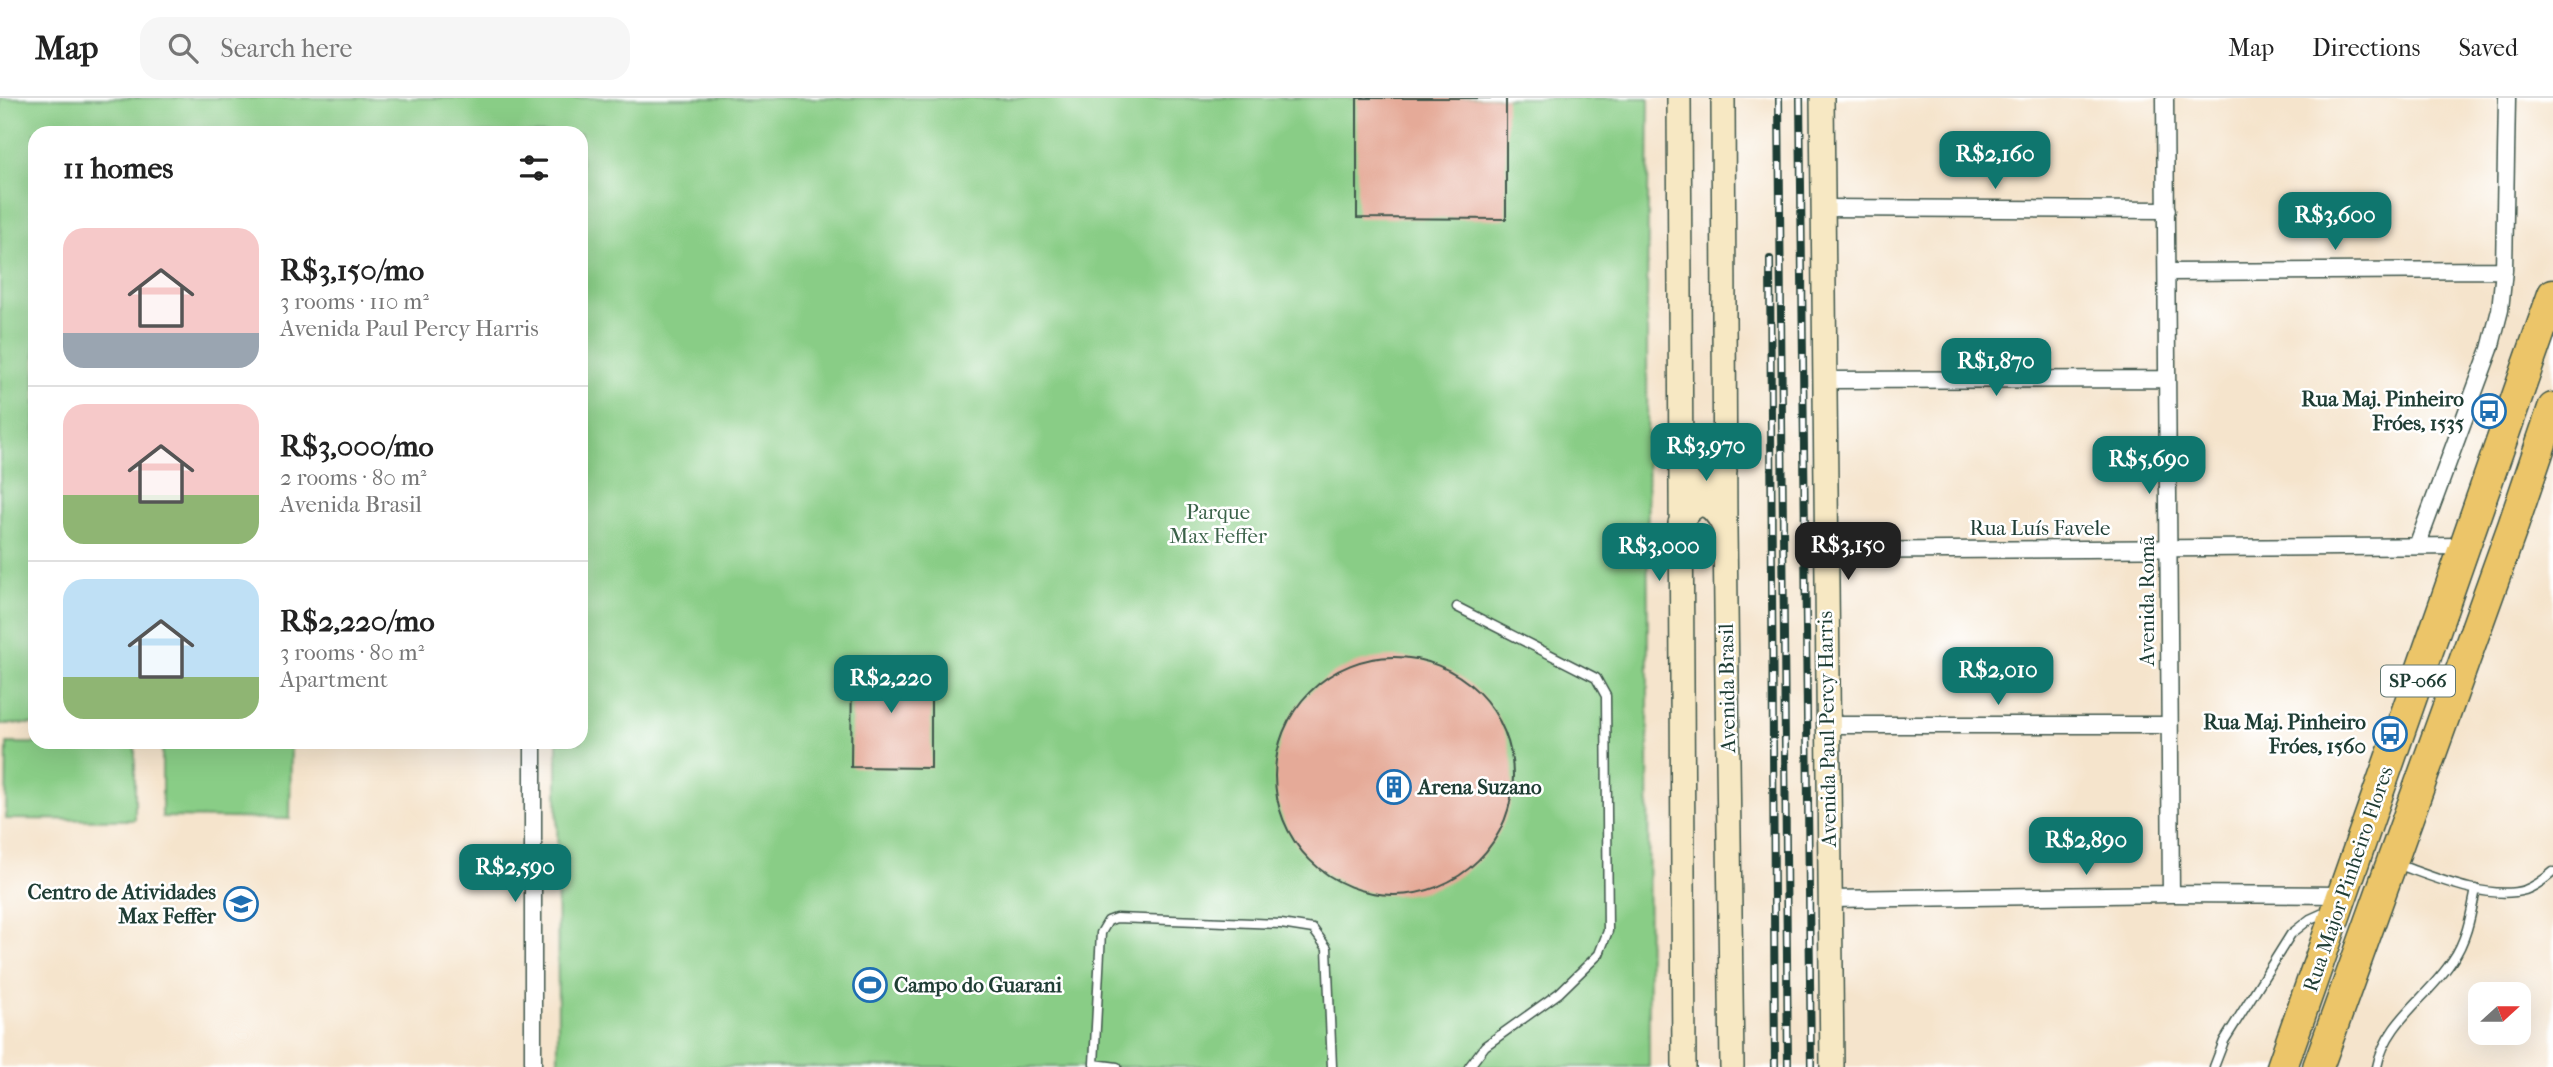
<!DOCTYPE html>
<meta charset="utf-8">
<style>
body{margin:0;font-family:"IM FELL French Canon",serif;background:#f6f6f6;color:#222;height:100vh;display:flex;flex-direction:column;font-size:26px;white-space:nowrap}
*{box-sizing:border-box;margin:0}
p{font-size:23px;color:#767676}
.icon{flex:none;width:38px;height:38px;fill:none;stroke:currentColor;stroke-width:2;stroke-linecap:round;stroke-linejoin:round}
.map{position:relative;flex:1;overflow:hidden}
.sheet{position:absolute;left:28px;top:28px;width:560px;height:623px;display:flex;flex-direction:column;background:#fff;border-radius:21px;box-shadow:0 7px 28px #0002}
.sheet>*{flex:none}
.needle{width:46px;rotate:69deg}
.tools{position:absolute;left:2468px;top:884px;display:grid;gap:14px}
.tools a{display:grid;place-items:center;width:63px;height:63px;border-radius:14px;background:#fff;box-shadow:0 7px 28px #0002;font-size:35px}
.price{position:absolute;translate:-50% -60px;padding:0 16px;border-radius:14px;background:#0f766e;color:#fff;font-size:23px;line-height:46px;filter:drop-shadow(0 2px 4px #0008)}
.price::after{content:'';position:absolute;left:50%;top:42px;width:21px;height:16px;margin-left:-10px;background:inherit;clip-path:polygon(0 0,100% 0,50% 100%)}
.price.selected{background:#222;color:#fff}
ul{padding:0;list-style:none}
li{display:flex;align-items:center;gap:21px;height:175px;padding:0 35px}
li+li{border-top:2px solid #e0e0e0}
li span{display:grid;place-items:center;flex:none;width:196px;height:140px;border-radius:21px;color:#555}
li>.icon{margin-inline-start:auto}
span .icon{width:84px;height:84px;fill:#fffc;stroke-width:1}
li b{font-size:30px}
h2{display:flex;justify-content:space-between;align-items:center;height:84px;padding:0 35px;font-size:30px}
header{display:flex;align-items:center;gap:42px;box-sizing:border-box;height:98px;padding:0 35px;background:#fff;border-bottom:2px solid #e0e0e0}
header strong{font-size:33px}
nav{display:flex;gap:38px;margin-inline-start:auto;font-size:24px}
.search{width:490px;height:63px;background:#f6f6f6;display:flex;align-items:center;gap:18px;box-sizing:border-box;padding:0 24px;border-radius:21px;color:#767676;font-size:26px}
.map>svg:first-child{display:block}
.green{fill:#89cd86;stroke:#54855d;stroke-width:2}
.building{fill:#e5aa98}
.lines{fill:none;stroke-linecap:round;stroke-linejoin:round}
.lane-casing{stroke:#3f564b;stroke-width:11}
.street-casing{stroke:#3f564b;stroke-width:19}
.secondary-casing{stroke:#3f564b;stroke-width:26}
.highway-casing{stroke:#3f564b;stroke-width:33}
.lane{stroke:#fff;stroke-width:8}
.street{stroke:#fff;stroke-width:16}
.secondary{stroke:#f7e8c3;stroke-width:23}
.highway{stroke:#ecc569;stroke-width:30}
.rail-casing{stroke:#1f3d34;stroke-width:8}
.rail{stroke:#fff;stroke-width:5;stroke-dasharray:16;stroke-linecap:butt}
.labels{text-anchor:middle;dominant-baseline:central;stroke-width:5;stroke-linejoin:round;paint-order:stroke}
.shield{fill:#fff;stroke:#627771;stroke-width:2}
.shield-label{font-size:19px;font-weight:bold;fill:#1f3d34}
.poi-label{font-size:21px;font-weight:bold;fill:#1f3d34;stroke:#fff;text-anchor:end}
.park-label{font-size:21px;fill:#3a6148;stroke:#fff}
.street-label{font-size:21px;fill:#1f3d34;stroke:#fff}
</style>
<header>
<strong>Map</strong>
<div class="search"><svg class="icon" aria-label="search" viewBox="0 0 24 24"><circle cx="10" cy="10" r="6"/><path d="M15 15l6 6"/></svg>Search here</div>
<nav><a>Map</a><a>Directions</a><a>Saved</a></nav>
</header>
<div class="map">
<svg width="2553" height="969" viewBox="0 0 2553 969">
<rect width="100%" height="100%" fill="#fff"/>
<filter id="ink" filterUnits="userSpaceOnUse"><feTurbulence type="fractalNoise" baseFrequency=".0143" numOctaves="2"/><feDisplacementMap in="SourceGraphic" scale="14" xChannelSelector="R" yChannelSelector="G"/><feConvolveMatrix kernelMatrix="1 2 1 2 8 2 1 2 1" color-interpolation-filters="sRGB"/></filter>
<filter id="wash" filterUnits="userSpaceOnUse"><feTurbulence type="fractalNoise" baseFrequency=".00686" numOctaves="4" result="noise"/><feDisplacementMap in="SourceGraphic" scale="28" xChannelSelector="R" yChannelSelector="G"/><feGaussianBlur stdDeviation="1.57" result="paint"/><feColorMatrix in="noise" values="0 0 0 0 0 0 0 0 0 0 0 0 0 0 0 0 0 1.4 0 .05"/><feComposite in="paint" operator="in"/></filter>
<g filter="url(#wash)">
<rect width="100%" height="100%" fill="#f5e4cc"/>
<path class="green" d="M 0,0 L 1649,0 L 1647,213 L 1649,969 L 558,969 L 557,644 L 581,644 L 581,35 L 35,35 L 35,626 L 0,626 Z
M 162,644 L 291,645 L 290,721 L 162,719 Z
M 7,645 L 135,646 L 135,722 L 6,721 Z"/>
<g id="blocks">
<path class="building" d="M 1357,0 L 1506,0 L 1506,121 L 1357,120 Z
M1275 678a119 119 0 1 1 238 0a119 119 0 1 1-238 0Z
M 852,564 L 931,565 L 931,670 L 851,669 Z"/>
</g>
</g>
<g filter="url(#ink)">
<use href="#blocks" fill-opacity="0" stroke="#3f564b" stroke-width="2"/>
<g class="lines">
<g class="lane-casing">
<path id="lane" d="M 1457,509 L 1596,580 L 1606,598 L 1608,833 L 1599,856 L 1559,895 L 1485,948 L 1469,969
M 2399,767 C 2433,779 2489,803 2525,792 C 2536,788 2545,781 2553,774
M 1117,969 L 1094,966 L 1101,835 L 1108,823 L 1116,820 L 1281,826 L 1313,831 L 1327,850 L 1332,969
M 2214,969 L 2224,943 L 2291,836 L 2310,821 L 2330,812
M 2377,969 C 2386,923 2428,900 2452,863 C 2467,842 2471,816 2476,791"/>
</g>
<g class="street-casing">
<path id="street" d="M 2165,0 L 2171,796
M 1823,110 L 2167,112
M 2167,174 L 2504,172
M 1826,282 L 2167,281
M 2417,448 L 2490,251 L 2500,212 L 2504,172 L 2507,0
M 1825,453 L 2466,448
M 1827,627 L 2169,627
M 1830,801 L 2171,796 L 2343,797
M 533,969 L 533,644"/>
</g>
<g class="secondary-casing">
<path id="secondary" d="M 1679,0 L 1684,969
M 1723,0 L 1725,431 L 1732,969
M 1822,0 L 1832,969
M 1681,367 C 1690,396 1706,398 1725,374
M 1680,425 C 1698,397 1712,404 1725,431"/>
</g>
<g class="highway-casing">
<path id="highway" d="M 2282,969 L 2553,196
M 2318,969 L 2513,428 L 2553,310"/>
</g>
<use href="#lane" class="lane"/>
<use href="#street" class="street"/>
<use href="#secondary" class="secondary"/>
<use href="#highway" class="highway"/>
<g class="rail-casing">
<path id="rail" d="M 1779,0 L 1788,969
M 1800,0 L 1811,969
M 1770,161 L 1775,969"/>
</g>
<use href="#rail" class="rail"/>
</g>
</g>
<defs>
<g id="bus-ring" transform="scale(1.75)"><circle r="9.5" fill="#fff" stroke="#1f6fb2" stroke-width="1.5"/><path d="M-5-6H5V4H4V6H2V4H-2V6H-4V4H-5ZM-3.5-4V0h7V-4ZM-3.5 1.2v1.5H-2V1.2ZM2 1.2v1.5H3.5V1.2Z" fill="#1f6fb2"/></g>
<g id="building-ring" transform="scale(1.75)"><circle r="9.5" fill="#fff" stroke="#1f6fb2" stroke-width="1.5"/><path d="M-4-6H4V6H1V3H-1V6H-4ZM-2.5-4.3h1.7v1.8h-1.7ZM.8-4.3h1.7v1.8H.8ZM-2.5-1h1.7V.8h-1.7ZM.8-1h1.7V.8H.8Z" fill="#1f6fb2"/></g>
<g id="school-ring" transform="scale(1.75)"><circle r="9.5" fill="#fff" stroke="#1f6fb2" stroke-width="1.5"/><path d="M0-5L7-2L0 1L-7-2ZM-4 1L0 2.5L4 1V4Q0 6-4 4Z" fill="#1f6fb2"/></g>
<g id="stadium-ring" transform="scale(1.75)"><circle r="9.5" fill="#fff" stroke="#1f6fb2" stroke-width="1.5"/><path d="M0-5a6.5 5 0 1 0 0 10a6.5 5 0 1 0 0-10ZM-3.5-1.8h7v3.6h-7Z" fill="#1f6fb2"/></g>
</defs>
<g fill-rule="evenodd">
<use href="#bus-ring" x="2489" y="313"/>
<use href="#bus-ring" x="2390" y="636"/>
<use href="#building-ring" x="1394" y="689"/>
<use href="#school-ring" x="241" y="806"/>
<use href="#stadium-ring" x="870" y="887"/>
</g>
<g class="labels">
<rect class="shield" x="2381" y="567.5" width="74" height="31" rx="5"/>
<g class="shield-label">
<text x="2418" y="583">SP-066</text>
</g>
<g class="poi-label">
<text x="2464" y="301">Rua Maj. Pinheiro<tspan x="2464" dy="24">Fróes, 1535</tspan></text>
<text x="2366" y="624">Rua Maj. Pinheiro<tspan x="2366" dy="24">Fróes, 1560</tspan></text>
<text x="1418" y="689" text-anchor="start">Arena Suzano</text>
<text x="216" y="794">Centro de Atividades<tspan x="216" dy="24">Max Feffer</tspan></text>
<text x="894" y="887" text-anchor="start">Campo do Guarani</text>
</g>
<g class="park-label">
<text x="1218" y="414">Parque<tspan x="1218" dy="24">Max Feffer</tspan></text>
</g>
<g class="street-label">
<text x="2040" y="430">Rua Luís Favele</text>
<text transform="translate(2147 503) rotate(-90)">Avenida Romã</text>
<text transform="translate(1727 590) rotate(-91)">Avenida Brasil</text>
<text transform="translate(1827 631) rotate(-91)">Avenida Paul Percy Harris</text>
<text transform="translate(2348 781) rotate(-71)">Rua Major Pinheiro Flores</text>
</g>
</g>
</svg>
<div class="tools">
<a><svg class="needle" viewBox="-14 -14 28 28"><path d="M0-13l5 13h-10z" fill="#e53935"/><path d="M0 13l5-13h-10z" fill="#767676"/></svg></a>
</div>
<b class="price" style="left:1995px;top:93px">R$2,160</b>
<b class="price" style="left:2335px;top:154px">R$3,600</b>
<b class="price" style="left:1996px;top:300px">R$1,870</b>
<b class="price" style="left:1706px;top:385px">R$3,970</b>
<b class="price" style="left:2149px;top:398px">R$5,690</b>
<b class="price selected" style="left:1848px;top:484px">R$3,150</b>
<b class="price" style="left:1659px;top:485px">R$3,000</b>
<b class="price" style="left:1998px;top:609px">R$2,010</b>
<b class="price" style="left:891px;top:617px">R$2,220</b>
<b class="price" style="left:2086px;top:779px">R$2,890</b>
<b class="price" style="left:515px;top:806px">R$2,590</b>
<section class="sheet">
<h2>11 homes<svg class="icon" aria-label="filters" viewBox="0 0 24 24"><path d="M4 7h16M4 17h16"/><circle cx="9" cy="7" r="2"/><circle cx="15" cy="17" r="2"/></svg></h2>
<ul>
<li><span style="background:linear-gradient(#f6c9c9 75%,#9aa5b1 0)"><svg class="icon" aria-label="home" viewBox="0 0 24 24"><path d="M3 11l9-7 9 7M6 9v11h12V9"/></svg></span><div><b>R$3,150/mo</b><p>3 rooms · 110 m²</p><p>Avenida Paul Percy Harris</p></div></li>
<li><span style="background:linear-gradient(#f6c9c9 65%,#8fb573 0)"><svg class="icon" aria-label="home" viewBox="0 0 24 24"><path d="M3 11l9-7 9 7M6 9v11h12V9"/></svg></span><div><b>R$3,000/mo</b><p>2 rooms · 80 m²</p><p>Avenida Brasil</p></div></li>
<li><span style="background:linear-gradient(#bfe0f5 70%,#8fb573 0)"><svg class="icon" aria-label="home" viewBox="0 0 24 24"><path d="M3 11l9-7 9 7M6 9v11h12V9"/></svg></span><div><b>R$2,220/mo</b><p>3 rooms · 80 m²</p><p>Apartment</p></div></li>
</ul>
</section>
</div>
